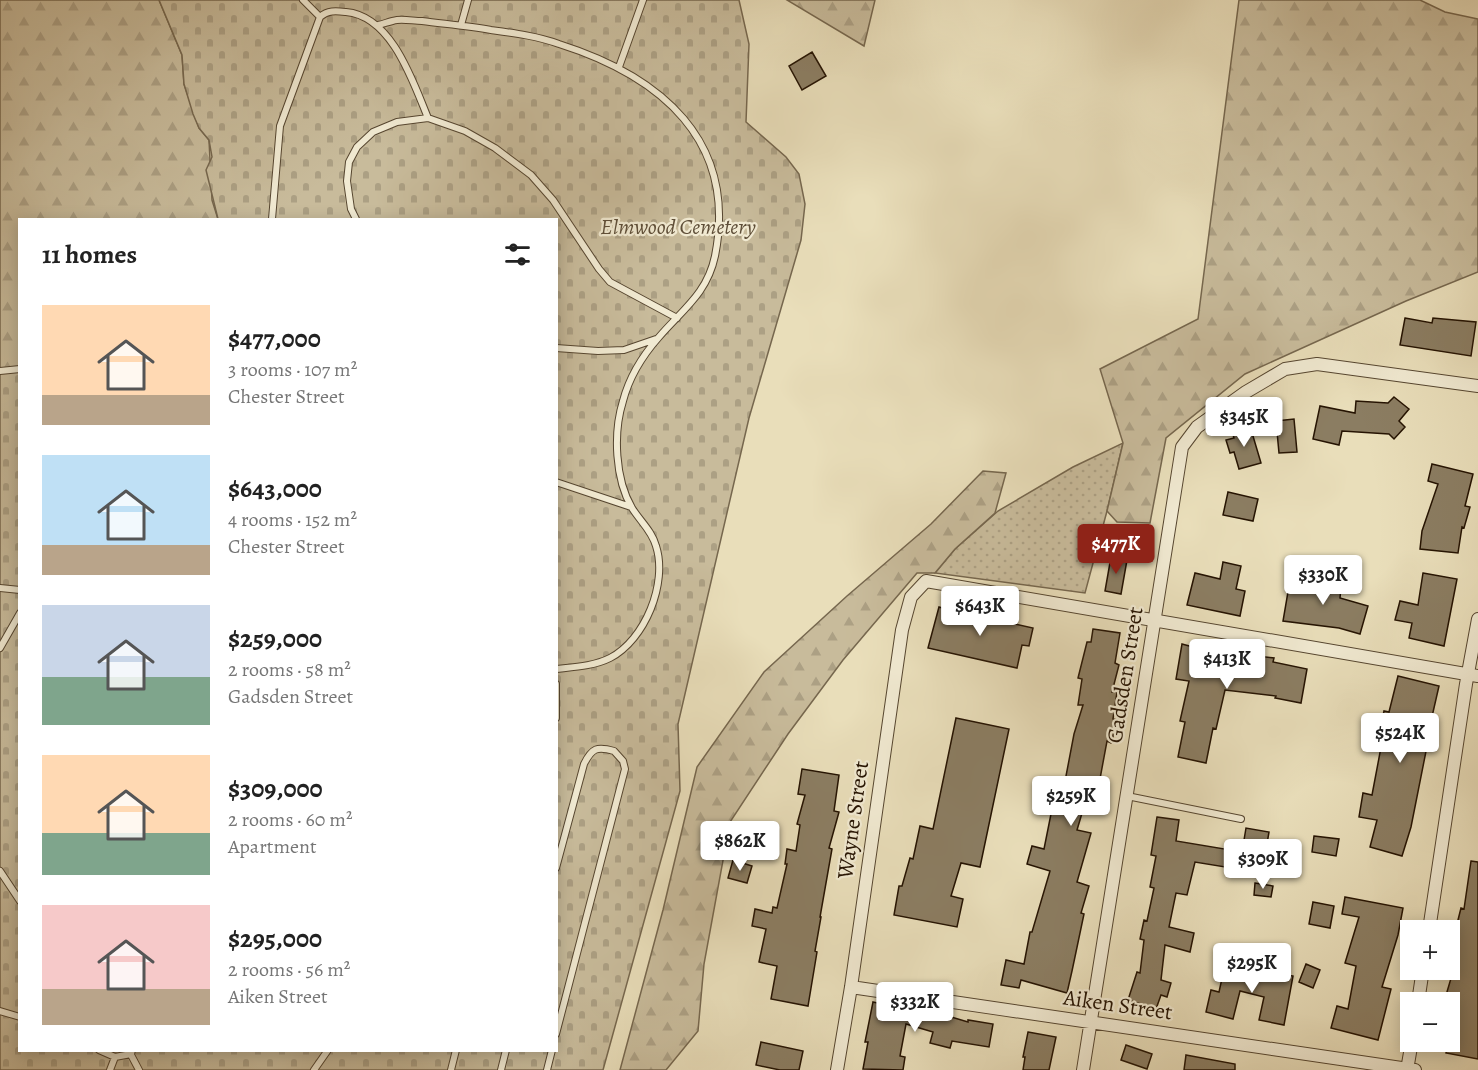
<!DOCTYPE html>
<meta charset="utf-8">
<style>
body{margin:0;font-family:Alegreya,serif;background:#f6f6f6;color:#222;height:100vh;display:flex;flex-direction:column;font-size:22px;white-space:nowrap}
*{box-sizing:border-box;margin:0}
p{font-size:20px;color:#767676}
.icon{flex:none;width:33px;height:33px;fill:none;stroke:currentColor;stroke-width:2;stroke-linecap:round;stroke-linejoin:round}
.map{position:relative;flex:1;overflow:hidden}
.drawer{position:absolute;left:18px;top:218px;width:540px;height:834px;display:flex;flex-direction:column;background:#fff;border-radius:0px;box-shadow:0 3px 15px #0003}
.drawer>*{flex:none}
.tools{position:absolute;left:1400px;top:920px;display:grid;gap:12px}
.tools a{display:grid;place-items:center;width:60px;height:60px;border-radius:0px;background:#fff;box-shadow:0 3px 15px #0003;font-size:30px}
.price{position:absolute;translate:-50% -51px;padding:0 14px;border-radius:6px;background:#fff;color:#222;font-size:20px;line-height:39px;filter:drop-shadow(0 2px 3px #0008)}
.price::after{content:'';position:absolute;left:50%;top:36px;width:18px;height:14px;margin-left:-9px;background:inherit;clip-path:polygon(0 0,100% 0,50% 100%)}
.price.selected{background:#8f2418;color:#fff}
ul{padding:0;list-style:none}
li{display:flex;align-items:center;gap:18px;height:150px;padding:0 24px}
li span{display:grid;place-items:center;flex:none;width:168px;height:120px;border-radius:0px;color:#555}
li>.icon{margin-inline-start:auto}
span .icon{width:72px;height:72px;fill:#fffc;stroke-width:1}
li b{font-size:26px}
h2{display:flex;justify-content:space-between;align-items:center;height:72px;padding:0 24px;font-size:26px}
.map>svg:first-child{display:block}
.grass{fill:url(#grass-dots);stroke:#76674e;stroke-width:1.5}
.forest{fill:url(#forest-firs);stroke:#76674e;stroke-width:1.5}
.cemetery{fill:url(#cemetery-stones);stroke:#76674e;stroke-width:1.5}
.building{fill:#8b7d62;stroke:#251302;stroke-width:1.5}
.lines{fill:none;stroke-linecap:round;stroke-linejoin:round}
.lane-casing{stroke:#564630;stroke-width:8}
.street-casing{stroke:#564630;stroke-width:14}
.lane{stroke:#f1ead2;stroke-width:6}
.street{stroke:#f1ead2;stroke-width:12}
.labels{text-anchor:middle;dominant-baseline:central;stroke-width:4.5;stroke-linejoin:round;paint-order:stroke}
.park-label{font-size:22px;font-style:italic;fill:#5e4e38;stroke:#f1ead2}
.street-label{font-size:22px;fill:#251302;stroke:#f1ead2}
</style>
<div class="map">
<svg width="1478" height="1070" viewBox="0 0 1478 1070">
<defs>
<pattern id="grass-dots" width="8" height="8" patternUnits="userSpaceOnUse" patternTransform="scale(1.5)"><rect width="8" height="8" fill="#c8bb9b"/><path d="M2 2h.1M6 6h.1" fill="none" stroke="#aca084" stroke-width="1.8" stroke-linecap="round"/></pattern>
<pattern id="forest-firs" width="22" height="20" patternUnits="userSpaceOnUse" patternTransform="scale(1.5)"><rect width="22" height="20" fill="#c8bb9b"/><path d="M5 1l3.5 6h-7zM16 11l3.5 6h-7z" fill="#aca084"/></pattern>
<pattern id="cemetery-stones" width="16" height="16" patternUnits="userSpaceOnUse" patternTransform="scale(1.5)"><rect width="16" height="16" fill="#c8bb9b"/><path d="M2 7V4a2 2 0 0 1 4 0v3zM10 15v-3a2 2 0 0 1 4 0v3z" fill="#aca084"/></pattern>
</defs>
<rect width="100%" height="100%" fill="#e9deba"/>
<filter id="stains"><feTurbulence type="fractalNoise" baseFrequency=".00333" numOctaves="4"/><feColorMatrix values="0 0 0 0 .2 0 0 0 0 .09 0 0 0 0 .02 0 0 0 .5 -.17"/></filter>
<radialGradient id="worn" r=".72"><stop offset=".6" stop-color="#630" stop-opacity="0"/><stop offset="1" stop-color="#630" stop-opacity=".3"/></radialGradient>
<path class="grass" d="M 1123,443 L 1107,511 L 1085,593 L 935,573 L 955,549 L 998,511 L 1073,467 Z"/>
<path class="forest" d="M 0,0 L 159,0 L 182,55 L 184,84 L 199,128 L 209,140 L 212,200 L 218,219 L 20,219 L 19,369 L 0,371 Z
M 787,0 L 875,0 L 864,46 Z
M 1239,0 L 1420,0 L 1445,12 L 1478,19 L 1478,272 L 1406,301 L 1245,374 L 1166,438 L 1150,523 L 1117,522 L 1107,511 L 1123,443 L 1100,369 L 1198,319 Z
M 983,471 L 1006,473 L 995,513 L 955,549 L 935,573 L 917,573 L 843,660 L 788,734 L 730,822 L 704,964 L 698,1031 L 666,1070 L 620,1070 L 663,910 L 697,767 L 764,672 L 847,596 L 931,524 Z"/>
<path class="cemetery" d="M 159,0 L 739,0 L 749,44 L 746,122 L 786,157 L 799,174 L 805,204 L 801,240 L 749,418 L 678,724 L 680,791 L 603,1070 L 0,1070 L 0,371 L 19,369 L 20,1050 L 556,1050 L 556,219 L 218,219 L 206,170 L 212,157 L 209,140 L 199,128 L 193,114 L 184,84 L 182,55 Z"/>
<path class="building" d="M 812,52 L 826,76 L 802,90 L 789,66 Z
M 1405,318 L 1432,323 L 1433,318 L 1476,322 L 1471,356 L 1400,345 Z
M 1394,397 L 1409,409 L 1399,421 L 1405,427 L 1394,439 L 1389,434 L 1342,431 L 1339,445 L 1313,439 L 1320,406 L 1355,413 L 1356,401 L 1388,403 Z
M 1294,419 L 1297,452 L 1279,453 L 1276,421 Z
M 1250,426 L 1261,463 L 1239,469 L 1234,452 L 1230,453 L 1226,440 L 1234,438 L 1232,431 Z
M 1432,464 L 1473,474 L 1465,506 L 1470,507 L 1464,528 L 1462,527 L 1458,553 L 1420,549 L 1422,531 L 1438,484 L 1428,481 Z
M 1228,492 L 1258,499 L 1253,521 L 1223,515 Z
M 1111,557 L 1127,560 L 1121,594 L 1105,591 Z
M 1223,562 L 1241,566 L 1236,589 L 1245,591 L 1240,616 L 1187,605 L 1195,573 L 1220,579 Z
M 1423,573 L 1457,579 L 1444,646 L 1409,638 L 1412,623 L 1395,620 L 1400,601 L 1418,605 Z
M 1324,575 L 1342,577 L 1340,598 L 1368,606 L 1360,634 L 1339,628 L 1283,621 L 1290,580 L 1322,585 Z
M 939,607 L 972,617 L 973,613 L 1005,620 L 1005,617 L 1016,620 L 1015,624 L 1033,628 L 1029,646 L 1022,645 L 1017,668 L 928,648 Z
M 1093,629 L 1120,633 L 1115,663 L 1119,665 L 1112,692 L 1117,692 L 1113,719 L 1118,720 L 1111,743 L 1107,741 L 1097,795 L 1088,793 L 1077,830 L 1091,833 L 1077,882 L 1089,886 L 1081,913 L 1084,914 L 1072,971 L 1067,993 L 1021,980 L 1019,988 L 1001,985 L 1006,960 L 1024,964 L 1030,932 L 1032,932 L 1050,871 L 1027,864 L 1032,846 L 1044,849 L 1052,809 L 1034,804 L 1038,791 L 1062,797 L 1074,734 L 1083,705 L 1078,705 L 1082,679 L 1078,678 L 1087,642 L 1091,642 Z
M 1182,644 L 1204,650 L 1274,658 L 1273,662 L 1307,669 L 1301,703 L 1275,698 L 1276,696 L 1225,690 L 1216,729 L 1213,728 L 1206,763 L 1178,757 L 1185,722 L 1180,721 L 1189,681 L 1176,679 Z
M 1398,676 L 1439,686 L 1431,721 L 1432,721 L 1411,827 L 1402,856 L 1370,847 L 1377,820 L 1359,817 L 1363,793 L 1372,795 L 1382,742 L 1378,741 L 1384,711 L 1389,712 Z
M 956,718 L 1009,729 L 980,867 L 961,863 L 951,896 L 963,899 L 957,927 L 894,915 L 899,886 L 902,886 L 910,858 L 913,859 L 920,826 L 933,829 Z
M 802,769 L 839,775 L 834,811 L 839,812 L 829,848 L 832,849 L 820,917 L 821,917 L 815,951 L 817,952 L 808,1006 L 771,999 L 777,966 L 759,962 L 766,929 L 752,926 L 755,909 L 772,913 L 773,907 L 777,908 L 787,864 L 785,864 L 787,849 L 796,851 L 800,825 L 797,824 L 805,795 L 798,794 Z
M 1157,817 L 1179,820 L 1176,841 L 1242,852 L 1246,828 L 1269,832 L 1262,873 L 1195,862 L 1187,895 L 1176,893 L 1169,927 L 1194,933 L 1190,952 L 1165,945 L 1161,980 L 1171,983 L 1167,997 L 1161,995 L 1156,1009 L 1128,1000 L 1137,972 L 1140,973 L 1144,940 L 1140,939 L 1144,920 L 1147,921 L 1154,888 L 1150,887 L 1156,856 L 1151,855 Z
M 1314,836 L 1339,839 L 1336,856 L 1312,852 Z
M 733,860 L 752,866 L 747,883 L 728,878 Z
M 1471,861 L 1478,862 L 1478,1059 L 1446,1053 L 1449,1041 L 1449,1002 L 1444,1002 L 1452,975 L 1449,974 L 1452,953 L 1457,924 L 1461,908 L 1464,909 Z
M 1255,883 L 1273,886 L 1271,897 L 1254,895 Z
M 1345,897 L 1403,908 L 1398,935 L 1382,987 L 1391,989 L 1378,1040 L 1331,1028 L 1337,1006 L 1348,1009 L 1356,966 L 1345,963 L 1359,917 L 1342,914 Z
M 1313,902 L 1334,906 L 1330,928 L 1309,924 Z
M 1306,964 L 1320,970 L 1313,988 L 1299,982 Z
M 1225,965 L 1242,970 L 1242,974 L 1267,980 L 1269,971 L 1293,976 L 1284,1025 L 1259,1020 L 1264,997 L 1240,991 L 1233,1019 L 1206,1012 L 1211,990 L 1219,992 Z
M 873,1002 L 909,1010 L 911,1005 L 968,1022 L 968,1020 L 993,1024 L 989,1047 L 952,1041 L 950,1048 L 930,1043 L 933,1032 L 906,1024 L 900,1056 L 905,1057 L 903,1070 L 863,1069 L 868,1042 L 865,1042 Z
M 1028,1032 L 1056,1037 L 1049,1070 L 1023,1070 L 1025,1057 L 1023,1057 Z
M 761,1042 L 803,1051 L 799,1070 L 780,1070 L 756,1065 Z
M 1126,1045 L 1152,1054 L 1147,1069 L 1121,1060 Z
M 1186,1055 L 1235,1064 L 1235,1070 L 1184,1070 Z"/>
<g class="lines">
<g class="lane-casing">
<path id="lane" d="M 303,0 L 320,17
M 378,25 C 384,24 390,21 397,20 C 405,19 414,21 422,21 C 445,24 468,26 491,30 C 513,33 537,36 559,44 C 660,76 738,140 715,256 C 707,294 682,310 659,337 C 643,355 629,378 623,401 C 613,433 615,479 632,508 C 640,521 652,531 656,546 C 668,583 645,640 610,658 C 594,666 574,667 556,669
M 461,25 L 468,0
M 619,67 L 643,0
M 272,219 L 280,126 L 320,17 C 328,10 336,11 346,12 C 392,16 413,82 428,118
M 356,219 L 351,209 L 347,181 L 349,162 L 357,147 L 373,132 L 397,122 L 428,118 L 465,131 L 495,148 L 531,175 L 553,200 L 599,269 L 610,282 L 677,318
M 556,348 L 598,351 L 624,350 L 656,339
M 0,371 L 20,369
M 556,482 L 631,507
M 0,588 L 20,590
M 0,648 L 20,613
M 556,684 L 556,718
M 1127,796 L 1241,819
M 556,868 L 584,764 C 592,748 597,746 614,751 L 623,761 L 625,769 L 556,1034
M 0,871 L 20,901
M 0,1011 L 20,1017
M 99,1050 L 115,1057 L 131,1054 L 132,1050
M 130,1053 L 139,1070
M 110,1070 L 115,1057
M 314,1070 L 328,1050
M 451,1070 L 456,1050
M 501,1070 L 506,1050
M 547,1070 L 552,1050"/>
</g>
<g class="street-casing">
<path id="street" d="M 1429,930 L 1466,684 L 1478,619
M 851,987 L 1415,1070
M 1418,1002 L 1423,969
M 837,1070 L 851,987 L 902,630 L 911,597 L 926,581 L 1478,676
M 1083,1070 L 1182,447 L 1197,427 L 1246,392 L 1285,369 L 1317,364 L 1478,386
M 1407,1070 L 1412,1041"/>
</g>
<use href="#lane" class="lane"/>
<use href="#street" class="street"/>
</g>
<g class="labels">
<g class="park-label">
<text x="678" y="227">Elmwood Cemetery</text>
</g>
<g class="street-label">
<text transform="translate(1125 675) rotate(-81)">Gadsden Street</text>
<text transform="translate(853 820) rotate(-82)">Wayne Street</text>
<text transform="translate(1118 1005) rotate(8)">Aiken Street</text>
</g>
</g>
<rect width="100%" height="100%" filter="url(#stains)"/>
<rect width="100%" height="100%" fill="url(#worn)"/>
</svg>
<div class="tools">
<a>+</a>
<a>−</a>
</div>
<b class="price" style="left:1244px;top:448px">$345K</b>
<b class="price selected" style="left:1116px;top:575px">$477K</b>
<b class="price" style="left:1323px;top:606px">$330K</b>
<b class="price" style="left:980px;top:637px">$643K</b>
<b class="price" style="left:1227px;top:690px">$413K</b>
<b class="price" style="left:1400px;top:764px">$524K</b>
<b class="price" style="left:1071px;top:827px">$259K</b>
<b class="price" style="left:740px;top:872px">$862K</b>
<b class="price" style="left:1263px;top:890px">$309K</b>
<b class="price" style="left:1252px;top:994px">$295K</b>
<b class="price" style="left:915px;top:1033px">$332K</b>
<section class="drawer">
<h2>11 homes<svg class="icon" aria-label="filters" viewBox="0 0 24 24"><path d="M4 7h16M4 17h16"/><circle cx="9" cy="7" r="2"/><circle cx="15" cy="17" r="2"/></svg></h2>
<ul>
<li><span style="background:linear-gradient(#ffd9b3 75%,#b9a48a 0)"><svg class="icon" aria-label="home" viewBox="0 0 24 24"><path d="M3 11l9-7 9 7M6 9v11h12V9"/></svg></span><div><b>$477,000</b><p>3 rooms · 107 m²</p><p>Chester Street</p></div></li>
<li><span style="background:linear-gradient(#bfe0f5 75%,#b9a48a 0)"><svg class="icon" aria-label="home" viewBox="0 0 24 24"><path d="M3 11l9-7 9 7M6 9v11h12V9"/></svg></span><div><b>$643,000</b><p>4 rooms · 152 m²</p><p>Chester Street</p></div></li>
<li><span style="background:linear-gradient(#c9d6e8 60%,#7fa58c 0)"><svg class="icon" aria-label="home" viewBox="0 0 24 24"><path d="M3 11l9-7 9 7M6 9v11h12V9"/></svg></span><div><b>$259,000</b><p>2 rooms · 58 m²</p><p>Gadsden Street</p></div></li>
<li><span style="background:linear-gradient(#ffd9b3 65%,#7fa58c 0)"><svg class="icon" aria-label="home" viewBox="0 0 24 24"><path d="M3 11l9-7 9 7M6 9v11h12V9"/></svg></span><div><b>$309,000</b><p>2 rooms · 60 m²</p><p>Apartment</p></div></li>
<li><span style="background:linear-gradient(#f6c9c9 70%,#b9a48a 0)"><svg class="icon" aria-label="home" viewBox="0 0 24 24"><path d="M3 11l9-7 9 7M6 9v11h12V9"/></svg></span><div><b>$295,000</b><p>2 rooms · 56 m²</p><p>Aiken Street</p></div></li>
</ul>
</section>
</div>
